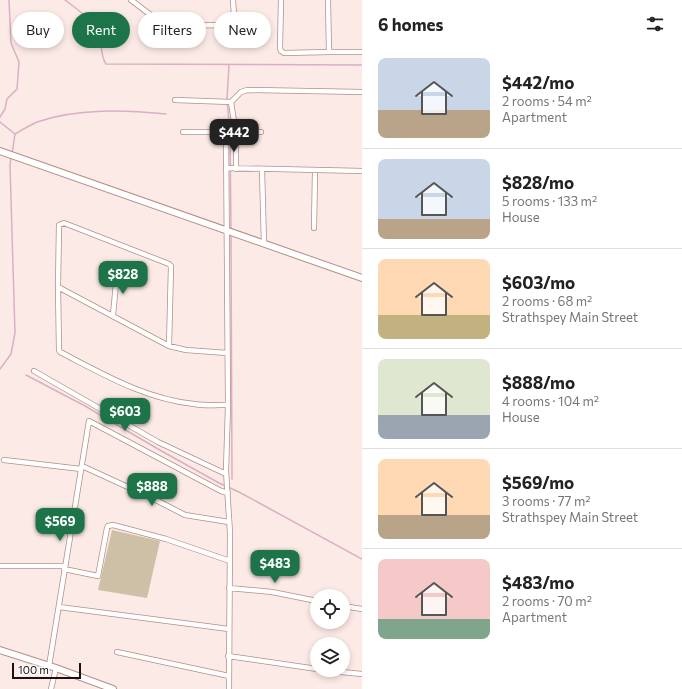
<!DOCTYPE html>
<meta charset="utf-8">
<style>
body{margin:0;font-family:Commissioner,sans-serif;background:#f6f6f6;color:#222;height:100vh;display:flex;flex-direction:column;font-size:15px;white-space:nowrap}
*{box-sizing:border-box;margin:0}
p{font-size:13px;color:#767676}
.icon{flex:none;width:22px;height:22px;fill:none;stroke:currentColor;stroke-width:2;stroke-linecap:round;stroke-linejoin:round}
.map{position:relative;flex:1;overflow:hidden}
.sheet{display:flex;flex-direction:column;background:#fff;width:320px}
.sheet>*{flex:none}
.hud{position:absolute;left:12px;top:12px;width:290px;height:36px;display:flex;gap:8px}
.tools{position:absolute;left:310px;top:589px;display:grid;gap:8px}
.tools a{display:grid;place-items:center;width:40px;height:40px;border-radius:50%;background:#fff;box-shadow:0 2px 6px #0003;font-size:20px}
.scale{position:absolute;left:12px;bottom:10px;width:69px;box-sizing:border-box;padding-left:4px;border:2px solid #1e100c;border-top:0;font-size:11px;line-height:14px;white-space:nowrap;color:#1e100c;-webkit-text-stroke:3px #fcfcfc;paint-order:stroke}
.price{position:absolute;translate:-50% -34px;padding:0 9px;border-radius:8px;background:#1d7448;color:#fff;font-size:13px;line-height:26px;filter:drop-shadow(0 1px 2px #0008)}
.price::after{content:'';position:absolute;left:50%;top:24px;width:12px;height:9px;margin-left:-6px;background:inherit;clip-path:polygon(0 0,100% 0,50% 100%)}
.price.active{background:#222;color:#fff}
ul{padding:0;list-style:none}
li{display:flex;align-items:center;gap:12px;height:100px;padding:0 16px}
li+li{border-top:1px solid #e0e0e0}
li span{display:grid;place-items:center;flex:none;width:112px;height:80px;border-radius:8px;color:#555}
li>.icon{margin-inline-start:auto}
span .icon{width:48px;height:48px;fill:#fffc;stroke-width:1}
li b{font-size:17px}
h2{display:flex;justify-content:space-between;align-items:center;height:48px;padding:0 16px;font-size:17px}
.pill{padding:0 14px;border-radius:18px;background:#fff;box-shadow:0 2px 6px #0003;font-size:14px;line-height:36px}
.pill.active{background:#1d7448;color:#fff}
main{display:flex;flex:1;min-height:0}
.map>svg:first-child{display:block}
.pitch{fill:#cec0a6}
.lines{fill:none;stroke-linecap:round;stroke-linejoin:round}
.stream{stroke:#daafc5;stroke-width:1.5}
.minor-casing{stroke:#b58e84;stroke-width:6}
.major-casing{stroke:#b58e84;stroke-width:8}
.minor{stroke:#fff;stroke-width:4.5}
.major{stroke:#fff;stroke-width:6}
</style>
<main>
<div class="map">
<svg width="362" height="689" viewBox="0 0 362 689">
<rect width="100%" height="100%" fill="#fceae6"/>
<path class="pitch" d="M 112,530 L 160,541 L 147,598 L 98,590 Z"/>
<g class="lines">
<path class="stream" d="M 65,0 C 78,10 97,22 100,40 C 102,48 101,57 106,64 L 362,65
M 229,65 L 227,99 L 230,134 L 231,231
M 0,117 L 5,109 L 7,99 L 17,89 L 19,62 L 11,43 L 9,0
M 0,122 L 15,134 C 22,130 30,125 37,122 C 77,108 125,110 166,114
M 12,154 L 15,134
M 231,235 L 232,479
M 0,369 L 11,354 L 15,333 L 10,165 L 11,157
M 26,375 L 85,406 L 158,449 L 219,483 L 239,492 L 362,559"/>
<g class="minor-casing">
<path id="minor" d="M 131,0 L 160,22 L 168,26 L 227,25 L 232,23 L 234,16 L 233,0
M 281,0 L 280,48 L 281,51 L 284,53 L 329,52
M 328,0 L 329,52 L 362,52
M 175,100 L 231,102 L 241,92 L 247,90 L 362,92
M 231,102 L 236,134 L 236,169
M 183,132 L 226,132 L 228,405 L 226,471 L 230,533 L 229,689
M 226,132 L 261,132
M 226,168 L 362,171
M 262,170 L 264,244
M 314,228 L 315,171
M 58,287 L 169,346 L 186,350 L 227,353
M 113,315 L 117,273
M 169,346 L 171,266 L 169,264 L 64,223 L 59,225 L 58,287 L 59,350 L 60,352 C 103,374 145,399 194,404 C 205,406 217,405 228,405
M 34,371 L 158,442 L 226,474
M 4,460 L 81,469
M 82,466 L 154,499 L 185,515 L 229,522
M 1,566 L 65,566
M 64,569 L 98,576 L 107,528 L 108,526 L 113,525 L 166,539 L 230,561
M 229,588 L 272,592 L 317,601
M 343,606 L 362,609
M 59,607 L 229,629
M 117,652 L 229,676
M 228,656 L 317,669
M 49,666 L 89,421 L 221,491 L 228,493
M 321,670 L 362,674
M 51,689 L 56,668"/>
</g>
<g class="major-casing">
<path id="major" d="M 0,151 L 362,278
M 0,650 L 56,668 L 113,689"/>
</g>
<use href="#minor" class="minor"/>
<use href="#major" class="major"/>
</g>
</svg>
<div class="tools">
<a><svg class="icon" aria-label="locate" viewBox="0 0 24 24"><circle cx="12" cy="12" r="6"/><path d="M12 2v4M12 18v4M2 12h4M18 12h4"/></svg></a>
<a><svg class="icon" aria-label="layers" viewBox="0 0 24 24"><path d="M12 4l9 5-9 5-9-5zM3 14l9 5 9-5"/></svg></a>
</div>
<div class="scale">100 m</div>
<b class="price active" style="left:234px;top:153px">$442</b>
<b class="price" style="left:123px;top:295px">$828</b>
<b class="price" style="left:125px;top:432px">$603</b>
<b class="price" style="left:152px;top:507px">$888</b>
<b class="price" style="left:60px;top:542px">$569</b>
<b class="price" style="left:275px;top:584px">$483</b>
<div class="hud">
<a class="pill">Buy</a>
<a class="pill active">Rent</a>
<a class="pill">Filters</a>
<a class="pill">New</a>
</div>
</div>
<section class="sheet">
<h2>6 homes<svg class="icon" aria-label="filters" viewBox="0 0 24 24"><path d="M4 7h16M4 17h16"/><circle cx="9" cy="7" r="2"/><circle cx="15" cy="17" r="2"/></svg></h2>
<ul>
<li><span style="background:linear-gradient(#c9d6e8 65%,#b9a48a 0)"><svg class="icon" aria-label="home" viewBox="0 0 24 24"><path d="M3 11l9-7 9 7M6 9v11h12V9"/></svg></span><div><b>$442/mo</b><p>2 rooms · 54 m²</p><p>Apartment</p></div></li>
<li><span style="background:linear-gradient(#c9d6e8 75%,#b9a48a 0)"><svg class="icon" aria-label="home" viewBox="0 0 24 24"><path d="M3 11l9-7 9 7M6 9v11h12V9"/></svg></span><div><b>$828/mo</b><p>5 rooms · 133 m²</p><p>House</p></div></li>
<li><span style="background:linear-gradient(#ffd9b3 70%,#c2b280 0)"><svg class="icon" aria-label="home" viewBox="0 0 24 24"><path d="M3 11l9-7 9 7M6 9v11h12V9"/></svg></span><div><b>$603/mo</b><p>2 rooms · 68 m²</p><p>Strathspey Main Street</p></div></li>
<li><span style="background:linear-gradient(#dfe7d0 70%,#9aa5b1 0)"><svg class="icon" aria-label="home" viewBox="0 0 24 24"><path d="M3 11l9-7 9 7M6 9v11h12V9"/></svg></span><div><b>$888/mo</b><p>4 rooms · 104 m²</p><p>House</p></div></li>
<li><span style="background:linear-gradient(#ffd9b3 70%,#b9a48a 0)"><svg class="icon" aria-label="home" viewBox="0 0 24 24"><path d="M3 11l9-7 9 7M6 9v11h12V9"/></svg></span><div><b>$569/mo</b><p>3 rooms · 77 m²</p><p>Strathspey Main Street</p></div></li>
<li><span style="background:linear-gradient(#f6c9c9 75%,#7fa58c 0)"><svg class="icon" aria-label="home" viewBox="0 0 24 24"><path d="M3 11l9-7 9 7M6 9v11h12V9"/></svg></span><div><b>$483/mo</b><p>2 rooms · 70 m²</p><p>Apartment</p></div></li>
</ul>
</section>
</main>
